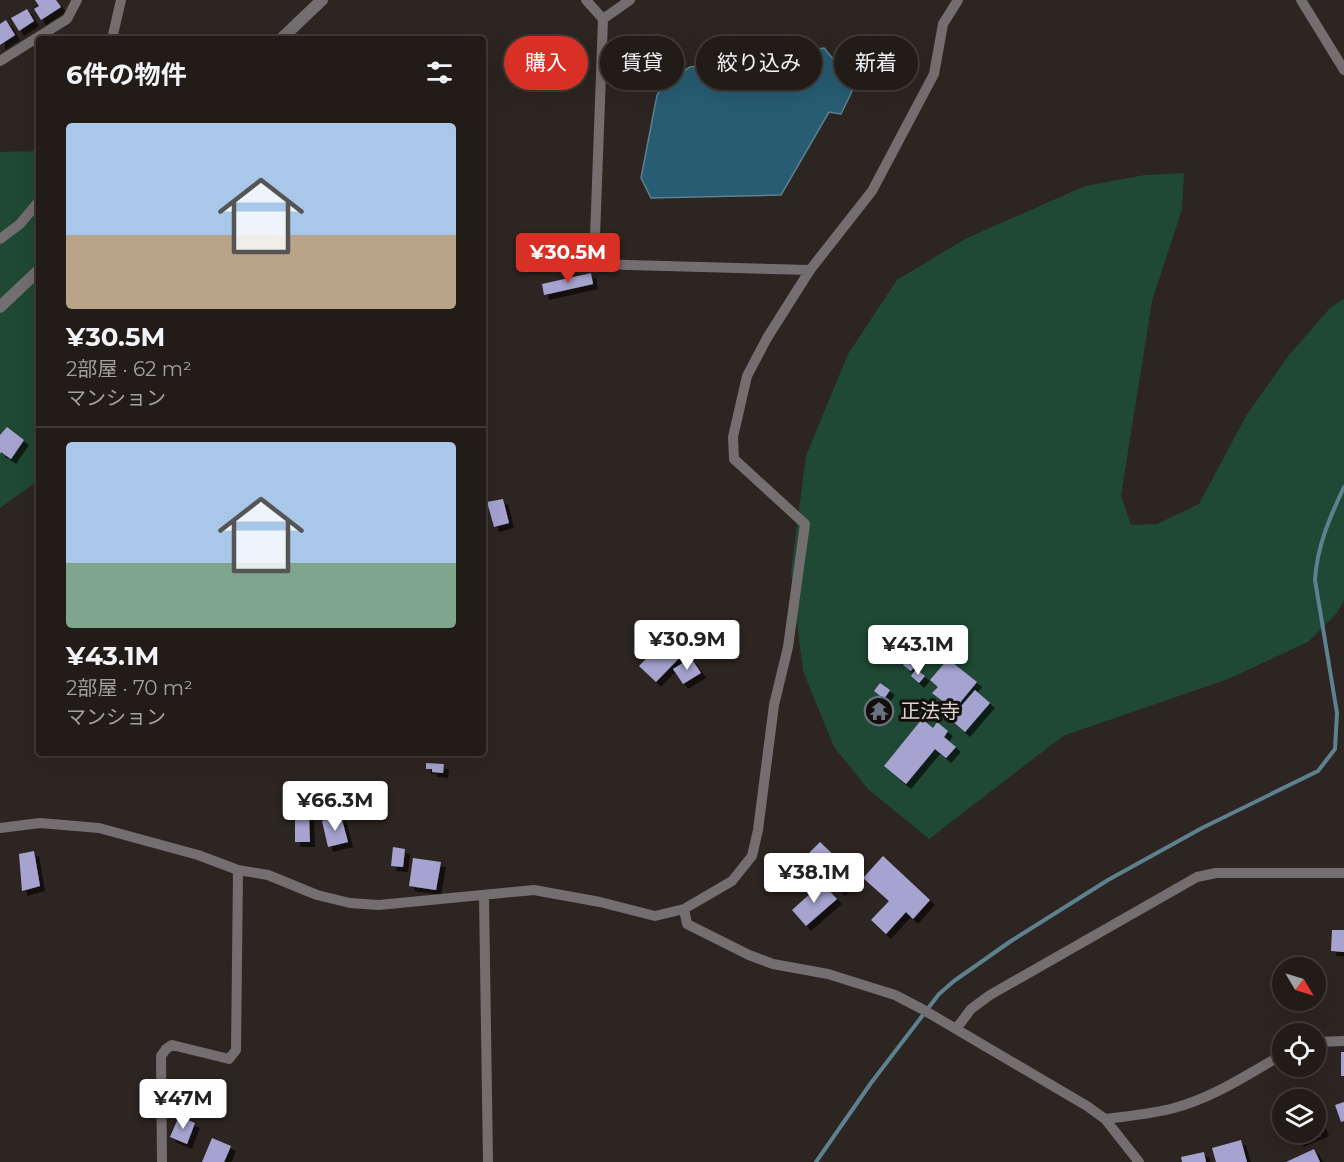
<!DOCTYPE html>
<html lang="ja">
<meta charset="utf-8">
<style>
body{margin:0;font-family:Montserrat,"Noto Sans JP",sans-serif;background:#2e2926;color:#f1f3f6;height:100vh;display:flex;flex-direction:column;font-size:22px;white-space:nowrap}
*{box-sizing:border-box;margin:0}
p{font-size:20px;color:#a2a1a2}
.icon{flex:none;width:33px;height:33px;fill:none;stroke:currentColor;stroke-width:2;stroke-linecap:round;stroke-linejoin:round}
.map{position:relative;flex:1;overflow:hidden}
.side{position:absolute;left:36px;top:36px;width:450px;height:720px;display:flex;flex-direction:column;background:#221c19;border-radius:6px;box-shadow:0 6px 24px #0002,0 0 0 2px #3f3a38}
.side>*{flex:none}
.top-card{position:absolute;left:504px;top:36px;width:570px;height:54px;display:flex;gap:12px}
.needle{width:39px;rotate:128deg}
.controls{position:absolute;left:1272px;top:957px;display:grid;gap:12px}
.controls a{display:grid;place-items:center;width:54px;height:54px;border-radius:50%;background:#221c19;box-shadow:0 6px 24px #0002,0 0 0 2px #3f3a38;font-size:30px}
.price{position:absolute;translate:-50% -51px;padding:0 14px;border-radius:6px;background:#fff;color:#222;font-size:20px;line-height:39px;filter:drop-shadow(0 2px 3px #0008)}
.price::after{content:'';position:absolute;left:50%;top:36px;width:18px;height:14px;margin-left:-9px;background:inherit;clip-path:polygon(0 0,100% 0,50% 100%)}
.price.current{background:#d93025;color:#fff}
ul{padding:0;list-style:none}
li{display:grid;align-content:center;gap:12px;height:318px;padding:0 30px}
li+li{border-top:2px solid #3f3a38}
li span{display:grid;place-items:center;height:186px;border-radius:6px;color:#555}
li>.icon{margin-inline-start:auto}
span .icon{width:108px;height:108px;fill:#fffc;stroke-width:1}
li b{font-size:26px}
h2{display:flex;justify-content:space-between;align-items:center;height:72px;padding:0 30px;font-size:26px}
.tag{padding:0 21px;border-radius:27px;background:#221c19;box-shadow:0 6px 24px #0002,0 0 0 2px #3f3a38;font-size:21px;line-height:54px}
.tag.current{background:#d93025;color:#fff}
.map>svg:first-child{display:block}
.green{fill:#1f4934}
.water{fill:#275c72;stroke:#5d818f;stroke-width:1.5}
.lines{fill:none;stroke-linecap:round;stroke-linejoin:round}
.stream{stroke:#5d818f;stroke-width:4}
.building{fill:#a6a3d1;filter:url(#shadow)}
.minor{stroke:#736e70;stroke-width:10}
.tertiary{stroke:#736e70;stroke-width:12}
.labels{text-anchor:middle;dominant-baseline:central;stroke-width:6;stroke-linejoin:round;paint-order:stroke}
.poi-label{font-size:20px;fill:#dcd6d3;stroke:#130f0d;text-anchor:start}
</style>
<div class="map">
<svg width="1344" height="1162" viewBox="0 0 1344 1162">
<defs>
<filter id="shadow"><feDropShadow dx="5" dy="5" stdDeviation="0" flood-color="#0009"/></filter>
</defs>
<rect width="100%" height="100%" fill="#2d2521"/>
<path class="green" d="M 39,151 L 39,267 L 36,268 L 39,294 L 39,480 L 0,508 L 0,152 Z
M 1184,173 L 1182,209 L 1152,301 L 1121,496 L 1131,525 L 1157,524 L 1199,504 L 1246,416 L 1289,355 L 1330,308 L 1344,299 L 1344,600 L 1337,613 L 1308,642 L 1228,679 L 1063,736 L 929,839 L 868,789 L 834,747 L 803,671 L 791,571 L 806,456 L 848,354 L 897,280 L 965,239 L 1085,186 L 1145,175 Z"/>
<path class="water" d="M 824,48 L 855,85 L 841,114 L 829,112 L 781,195 L 651,198 L 641,178 L 657,95 L 666,82 L 690,67 Z"/>
<g class="lines">
<path class="stream" d="M 816,1162 L 871,1083 L 939,994 L 954,981 L 1011,941 L 1108,880 L 1202,828 L 1318,771 L 1335,749 L 1337,713 L 1315,580 C 1317,546 1330,517 1344,487"/>
</g>
<path class="building" d="M 35,0 L 56,0 L 61,7 L 41,20 L 34,9 L 39,6 Z
M 27,9 L 34,21 L 19,31 L 11,18 Z
M 6,20 L 15,35 L 0,45 L 0,24 Z
M 570,235 L 572,247 L 556,250 L 554,238 Z
M 587,239 L 589,248 L 579,250 L 577,241 Z
M 591,273 L 593,284 L 544,295 L 542,284 Z
M 7,427 L 24,440 L 11,459 L 1,452 L 0,454 L 0,435 Z
M 503,499 L 509,523 L 494,527 L 487,502 Z
M 668,636 L 685,652 L 656,682 L 639,666 Z
M 910,657 L 917,663 L 911,671 L 903,665 Z
M 691,658 L 701,673 L 683,684 L 673,669 Z
M 948,659 L 977,682 L 958,705 L 949,698 L 945,703 L 932,693 L 938,687 L 930,680 Z
M 916,669 L 925,676 L 919,683 L 911,676 Z
M 880,683 L 890,690 L 884,699 L 874,691 Z
M 975,690 L 990,703 L 965,732 L 950,719 Z
M 922,719 L 933,728 L 937,722 L 948,731 L 944,737 L 956,747 L 946,758 L 935,749 L 906,784 L 884,766 Z
M 426,763 L 444,764 L 443,773 L 432,772 L 432,769 L 426,769 Z
M 295,815 L 309,815 L 310,842 L 295,842 Z
M 341,816 L 348,842 L 328,847 L 322,821 Z
M 820,842 L 843,864 L 838,866 L 852,880 L 840,891 L 825,876 L 820,881 L 801,861 Z
M 393,847 L 405,849 L 403,867 L 391,866 Z
M 34,851 L 40,886 L 22,891 L 19,854 Z
M 883,856 L 930,900 L 913,919 L 906,912 L 886,934 L 871,920 L 889,901 L 863,878 Z
M 413,858 L 441,862 L 436,890 L 409,886 Z
M 822,883 L 837,899 L 806,926 L 792,910 Z
M 1332,930 L 1344,930 L 1344,952 L 1331,951 Z
M 1341,1052 L 1344,1052 L 1344,1076 L 1341,1076 Z
M 1344,1102 L 1344,1121 L 1341,1122 L 1335,1105 Z
M 179,1116 L 195,1123 L 187,1144 L 170,1137 Z
M 1319,1120 L 1324,1131 L 1299,1142 L 1295,1132 L 1316,1132 L 1316,1121 Z
M 212,1138 L 231,1146 L 224,1162 L 202,1162 Z
M 1241,1140 L 1247,1162 L 1216,1162 L 1212,1148 Z
M 1314,1149 L 1320,1162 L 1286,1162 Z
M 1204,1152 L 1206,1162 L 1182,1162 L 1181,1157 Z"/>
<g class="lines">
<path class="minor" d="M 586,0 L 603,19 L 594,264 L 810,270
M 1301,0 L 1344,70
M 603,19 L 630,0
M 112,39 L 121,0
M 0,61 L 67,19 L 77,0
M 0,239 L 20,224 L 39,201
M 0,828 L 40,823 L 99,828 L 198,855 L 238,870 L 268,875 L 317,895 L 350,903 L 379,905 L 534,890 L 600,902 L 655,916 L 684,909 L 732,881 L 752,856 L 758,830 L 774,705 L 788,647 L 805,524 L 734,459 L 733,437 L 747,376 L 767,338 L 810,270 L 872,191 L 934,74 L 943,24 L 958,0
M 484,896 L 488,1162
M 684,909 L 687,924 L 749,955 L 773,964 L 828,974 L 895,995 L 922,1009 L 1087,1106 L 1105,1119 L 1139,1162
M 956,1029 L 971,1009 L 990,995 L 1197,877 L 1216,873 L 1344,873
M 1316,1042 L 1344,1041
M 1105,1119 C 1128,1116 1152,1114 1174,1108 C 1213,1098 1248,1074 1282,1055
M 162,1162 L 161,1056 L 166,1049 L 172,1045 L 229,1059 L 236,1050 L 238,870"/>
<path class="tertiary" d="M 281,39 L 322,0
M 0,307 L 39,270"/>
</g>
<defs>
<g id="temple-ring" transform="scale(1.5)"><circle r="9.5" fill="#130f0d" stroke="#6b7280" stroke-width="1.5"/><path d="M0-6L5-2H3V0L6.5 2.5H4V6H1.5V3h-3V6H-4V2.5H-6.5L-3 0V-2H-5Z" fill="#6b7280"/></g>
</defs>
<g fill-rule="evenodd">
<use href="#temple-ring" x="879" y="711"/>
</g>
<g class="labels">
<g class="poi-label">
<text x="900" y="711">正法寺</text>
</g>
</g>
</svg>
<div class="controls">
<a><svg class="needle" viewBox="-14 -14 28 28"><path d="M0-13l5 13h-10z" fill="#e53935"/><path d="M0 13l5-13h-10z" fill="#a2a1a2"/></svg></a>
<a><svg class="icon" aria-label="locate" viewBox="0 0 24 24"><circle cx="12" cy="12" r="6"/><path d="M12 2v4M12 18v4M2 12h4M18 12h4"/></svg></a>
<a><svg class="icon" aria-label="layers" viewBox="0 0 24 24"><path d="M12 4l9 5-9 5-9-5zM3 14l9 5 9-5"/></svg></a>
</div>
<b class="price current" style="left:568px;top:284px">¥30.5M</b>
<b class="price" style="left:687px;top:671px">¥30.9M</b>
<b class="price" style="left:918px;top:676px">¥43.1M</b>
<b class="price" style="left:335px;top:832px">¥66.3M</b>
<b class="price" style="left:814px;top:904px">¥38.1M</b>
<b class="price" style="left:183px;top:1130px">¥47M</b>
<div class="top-card">
<a class="tag current">購入</a>
<a class="tag">賃貸</a>
<a class="tag">絞り込み</a>
<a class="tag">新着</a>
</div>
<section class="side">
<h2>6件の物件<svg class="icon" aria-label="filters" viewBox="0 0 24 24"><path d="M4 7h16M4 17h16"/><circle cx="9" cy="7" r="2"/><circle cx="15" cy="17" r="2"/></svg></h2>
<ul>
<li><span style="background:linear-gradient(#a9c7e8 60%,#b9a48a 0)"><svg class="icon" aria-label="home" viewBox="0 0 24 24"><path d="M3 11l9-7 9 7M6 9v11h12V9"/></svg></span><div><b>¥30.5M</b><p>2部屋 · 62 m²</p><p>マンション</p></div></li>
<li><span style="background:linear-gradient(#a9c7e8 65%,#7fa58c 0)"><svg class="icon" aria-label="home" viewBox="0 0 24 24"><path d="M3 11l9-7 9 7M6 9v11h12V9"/></svg></span><div><b>¥43.1M</b><p>2部屋 · 70 m²</p><p>マンション</p></div></li>
</ul>
</section>
</div>
